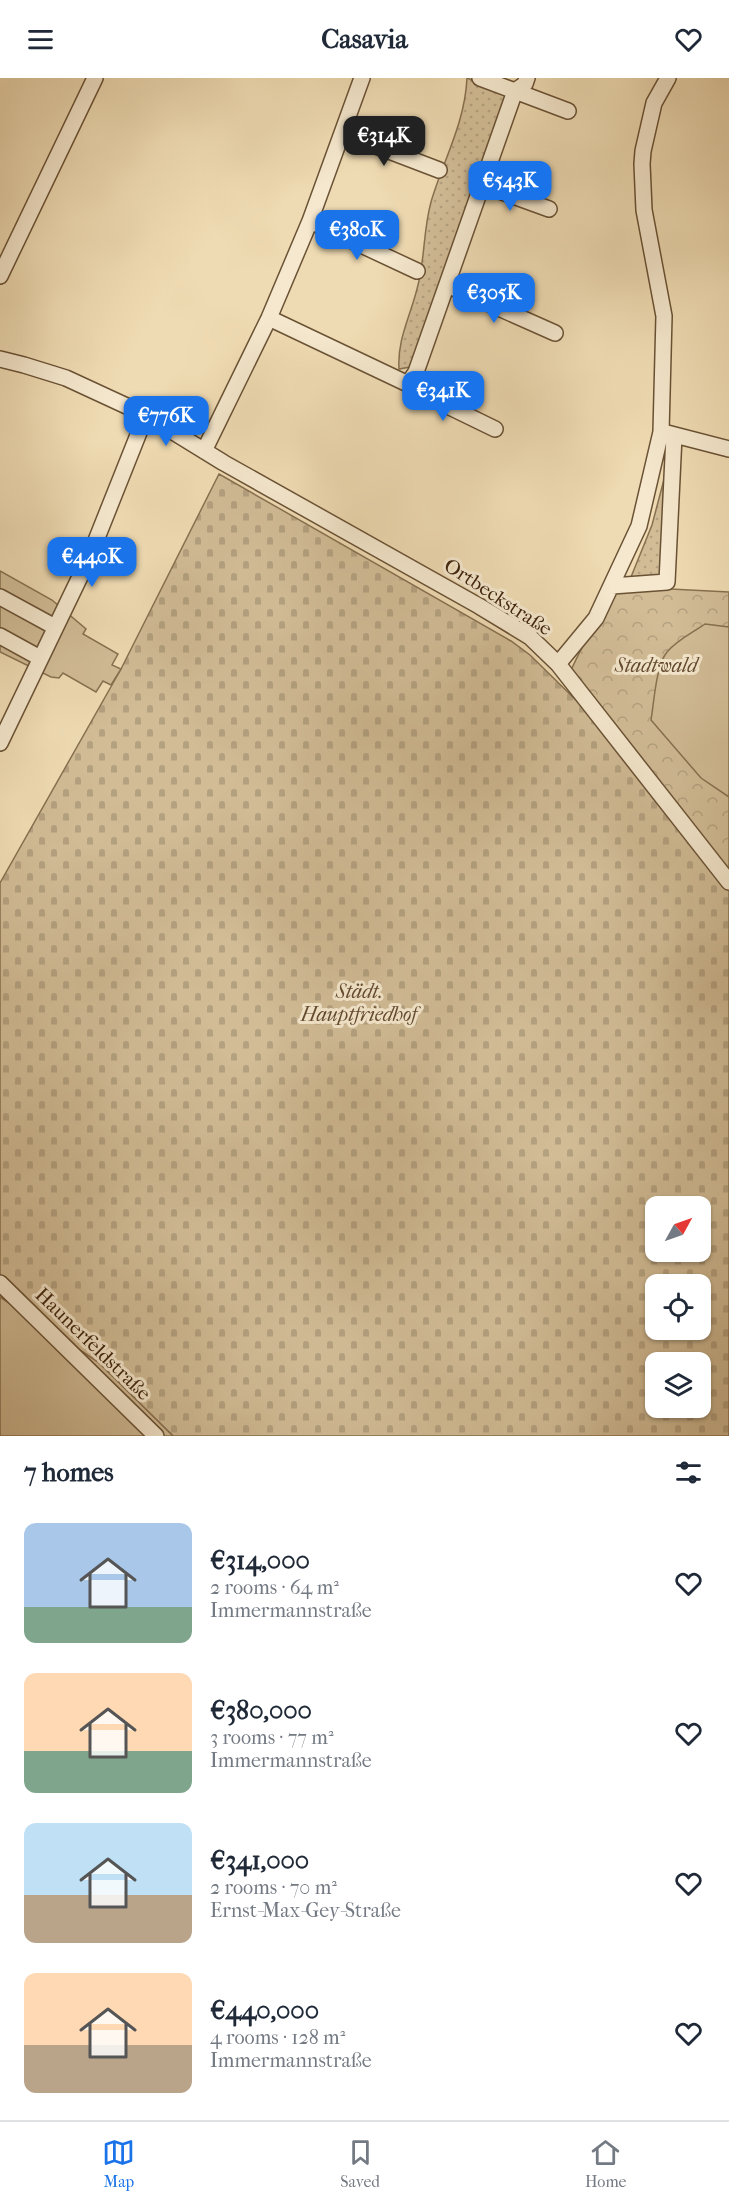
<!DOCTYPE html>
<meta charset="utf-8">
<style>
body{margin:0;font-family:"IM FELL French Canon",serif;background:#f2f2f3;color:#1f2937;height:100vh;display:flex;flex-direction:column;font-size:22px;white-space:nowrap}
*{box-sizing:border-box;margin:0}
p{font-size:20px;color:#747a83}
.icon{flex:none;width:33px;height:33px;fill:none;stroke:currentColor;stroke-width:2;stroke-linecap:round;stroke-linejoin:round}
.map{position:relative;height:1358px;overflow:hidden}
.side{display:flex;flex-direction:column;background:#fff;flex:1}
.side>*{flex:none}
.needle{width:39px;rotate:50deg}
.tools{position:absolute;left:645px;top:1118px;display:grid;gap:12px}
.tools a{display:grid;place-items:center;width:66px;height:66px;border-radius:12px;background:#fff;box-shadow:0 2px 4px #0004;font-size:30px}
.price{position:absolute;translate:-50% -51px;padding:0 14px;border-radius:12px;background:#1a73e8;color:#fff;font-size:20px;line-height:39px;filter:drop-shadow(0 2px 3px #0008)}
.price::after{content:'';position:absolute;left:50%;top:36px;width:18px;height:14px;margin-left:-9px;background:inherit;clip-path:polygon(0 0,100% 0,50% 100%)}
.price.on{background:#222;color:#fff}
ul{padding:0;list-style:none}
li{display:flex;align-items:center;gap:18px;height:150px;padding:0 24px}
li span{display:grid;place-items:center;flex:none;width:168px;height:120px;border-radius:12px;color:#555}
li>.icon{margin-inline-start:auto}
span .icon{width:72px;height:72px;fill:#fffc;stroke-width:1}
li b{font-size:26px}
h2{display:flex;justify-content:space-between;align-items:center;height:72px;padding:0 24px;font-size:26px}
header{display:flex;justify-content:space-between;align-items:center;height:78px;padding:0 24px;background:#fff;font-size:27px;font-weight:700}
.tab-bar{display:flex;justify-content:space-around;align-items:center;height:84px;border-top:2px solid #e0e1e3;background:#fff;font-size:16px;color:#747a83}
.tab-bar a{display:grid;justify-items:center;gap:3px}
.tab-bar .on{color:#1a73e8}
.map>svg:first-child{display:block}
.grass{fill:url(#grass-dots);stroke:#887050;stroke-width:1.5}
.forest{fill:url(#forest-crowns);stroke:#887050;stroke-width:1.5}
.cemetery{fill:url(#cemetery-stones);stroke:#887050;stroke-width:1.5;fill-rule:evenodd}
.park{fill:#d1bc96;stroke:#887050;stroke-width:1.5}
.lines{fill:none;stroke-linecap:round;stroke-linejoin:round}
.minor-casing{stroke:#6a5235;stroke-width:18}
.minor{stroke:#f5e8ce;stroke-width:15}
.labels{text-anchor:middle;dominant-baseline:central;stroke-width:6;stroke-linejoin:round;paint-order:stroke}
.street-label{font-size:20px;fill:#3e240b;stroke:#f5e8ce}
.park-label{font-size:20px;font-style:italic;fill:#634a2e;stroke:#f5e8ce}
</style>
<header><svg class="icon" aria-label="menu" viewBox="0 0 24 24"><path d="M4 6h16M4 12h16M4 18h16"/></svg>Casavia<svg class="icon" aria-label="heart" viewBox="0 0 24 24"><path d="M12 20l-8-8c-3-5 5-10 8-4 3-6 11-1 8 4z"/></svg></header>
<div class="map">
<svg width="729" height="1358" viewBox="0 0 729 1358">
<defs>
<pattern id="grass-dots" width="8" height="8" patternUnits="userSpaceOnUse" patternTransform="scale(1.5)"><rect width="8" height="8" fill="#d1bc96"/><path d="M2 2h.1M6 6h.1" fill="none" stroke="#b4a180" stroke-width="1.8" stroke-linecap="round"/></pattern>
<pattern id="forest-crowns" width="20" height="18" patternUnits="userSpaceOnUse" patternTransform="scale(1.5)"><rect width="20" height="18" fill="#d1bc96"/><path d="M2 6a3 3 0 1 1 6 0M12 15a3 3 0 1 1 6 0" fill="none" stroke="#b4a180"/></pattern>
<pattern id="cemetery-stones" width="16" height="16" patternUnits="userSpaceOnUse" patternTransform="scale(1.5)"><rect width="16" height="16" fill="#d1bc96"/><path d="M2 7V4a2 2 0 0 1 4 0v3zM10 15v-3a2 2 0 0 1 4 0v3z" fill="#b4a180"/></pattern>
</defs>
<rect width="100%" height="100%" fill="#efdbb3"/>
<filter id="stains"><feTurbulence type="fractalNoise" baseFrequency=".00333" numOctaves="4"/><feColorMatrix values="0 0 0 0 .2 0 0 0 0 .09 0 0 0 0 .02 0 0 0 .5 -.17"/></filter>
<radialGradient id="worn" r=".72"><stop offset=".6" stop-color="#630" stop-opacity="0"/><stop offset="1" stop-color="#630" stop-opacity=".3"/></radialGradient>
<path class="grass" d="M 467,0 L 503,14 L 507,18 L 410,289 L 399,291 C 397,262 410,239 417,211 C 425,183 423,153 431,124 C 443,83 465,45 467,0 Z
M 666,394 L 664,499 L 631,499 L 652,447 Z"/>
<path class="forest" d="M 612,508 L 729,514 L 729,796 L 570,594 Z"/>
<path class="cemetery" d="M 219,396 L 511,563 L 530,577 L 582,628 L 729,809 L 729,1358 L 173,1358 L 98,1284 L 0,1219 L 0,805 L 121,591 ZM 656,1128 L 700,1128 L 700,1173 L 656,1173 ZM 656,1206 L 700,1206 L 700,1251 L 656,1251 ZM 656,1284 L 700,1284 L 700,1329 L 656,1329 Z"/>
<path class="park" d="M 0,493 L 52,522 L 86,551 L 83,556 L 118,576 L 112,587 L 121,591 L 111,607 L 103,603 L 96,614 L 63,595 L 59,600 L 51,599 L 0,574 Z
M 705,546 L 729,549 L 729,719 L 701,700 L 651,642 C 654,625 656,587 667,574 C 677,562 692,555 705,546 Z
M 0,1219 L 98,1284 L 173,1358 L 0,1358 Z"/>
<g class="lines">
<g class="minor-casing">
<path id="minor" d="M 515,13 L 568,33
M 515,13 L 525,6 L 527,0
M 342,55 L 439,92
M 483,107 L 549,131
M 310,143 L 417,193
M 0,198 L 95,0
M 447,207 L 555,255
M 269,240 L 408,306 L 416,294 L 515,13 L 480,0
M 0,281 L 24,287 L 66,300 L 146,337 L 224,385 L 479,528 L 530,559 L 558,586 L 729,804
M 408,306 L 425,317 L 495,351
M 667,355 L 729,371
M 204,373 L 269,240 L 310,143 L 362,0
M 612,508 L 667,504 L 674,358
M 0,519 L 55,549
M 0,558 L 40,580
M 558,586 L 596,540 L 639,448 L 661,354 L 664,238 L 644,132 L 642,86 L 643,73 L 654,25 L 668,0
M 0,665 L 89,480 L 146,337
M 0,1205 L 156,1358"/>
</g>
<use href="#minor" class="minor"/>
</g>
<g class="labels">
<g class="street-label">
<text transform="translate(498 519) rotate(33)">Ortbeckstraße</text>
<text transform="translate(93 1266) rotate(44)">Haunerfeldstraße</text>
</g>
<g class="park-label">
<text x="656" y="587">Stadtwald</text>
<text x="359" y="913">Städt.<tspan x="359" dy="23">Hauptfriedhof</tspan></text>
</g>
</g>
<rect width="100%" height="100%" filter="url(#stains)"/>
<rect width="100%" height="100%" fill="url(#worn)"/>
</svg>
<div class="tools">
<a><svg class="needle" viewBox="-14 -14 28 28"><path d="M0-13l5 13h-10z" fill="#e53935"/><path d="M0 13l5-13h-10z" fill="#747a83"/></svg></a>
<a><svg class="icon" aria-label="locate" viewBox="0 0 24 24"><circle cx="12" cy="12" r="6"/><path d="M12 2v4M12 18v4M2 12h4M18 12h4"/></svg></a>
<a><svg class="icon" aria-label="layers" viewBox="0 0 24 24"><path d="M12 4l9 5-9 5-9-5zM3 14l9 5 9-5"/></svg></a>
</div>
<b class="price on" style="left:384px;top:89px">€314K</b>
<b class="price" style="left:510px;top:134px">€543K</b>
<b class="price" style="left:357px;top:183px">€380K</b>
<b class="price" style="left:494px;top:246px">€305K</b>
<b class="price" style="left:443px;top:344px">€341K</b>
<b class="price" style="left:166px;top:369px">€776K</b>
<b class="price" style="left:92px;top:510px">€440K</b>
</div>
<section class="side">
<h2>7 homes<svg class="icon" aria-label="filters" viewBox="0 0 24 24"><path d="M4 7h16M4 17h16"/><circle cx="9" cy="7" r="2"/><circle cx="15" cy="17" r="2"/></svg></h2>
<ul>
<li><span style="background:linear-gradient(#a9c7e8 70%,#7fa58c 0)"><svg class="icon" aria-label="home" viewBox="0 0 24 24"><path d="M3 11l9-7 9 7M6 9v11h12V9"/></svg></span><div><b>€314,000</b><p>2 rooms · 64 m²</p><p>Immermannstraße</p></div><svg class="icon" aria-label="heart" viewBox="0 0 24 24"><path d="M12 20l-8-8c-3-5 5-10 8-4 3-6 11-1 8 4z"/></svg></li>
<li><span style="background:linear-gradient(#ffd9b3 65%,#7fa58c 0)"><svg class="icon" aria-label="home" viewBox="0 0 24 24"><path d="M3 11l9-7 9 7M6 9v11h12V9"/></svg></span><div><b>€380,000</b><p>3 rooms · 77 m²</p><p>Immermannstraße</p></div><svg class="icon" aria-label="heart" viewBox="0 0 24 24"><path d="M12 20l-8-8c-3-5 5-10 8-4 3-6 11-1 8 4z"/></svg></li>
<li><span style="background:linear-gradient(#bfe0f5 60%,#b9a48a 0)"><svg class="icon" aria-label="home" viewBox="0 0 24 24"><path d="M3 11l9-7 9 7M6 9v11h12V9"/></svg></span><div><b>€341,000</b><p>2 rooms · 70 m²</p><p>Ernst-Max-Gey-Straße</p></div><svg class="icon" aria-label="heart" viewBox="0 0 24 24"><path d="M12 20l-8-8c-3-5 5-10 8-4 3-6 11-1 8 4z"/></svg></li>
<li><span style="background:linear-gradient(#ffd9b3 60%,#b9a48a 0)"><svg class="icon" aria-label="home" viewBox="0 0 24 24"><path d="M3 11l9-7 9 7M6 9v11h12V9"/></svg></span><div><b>€440,000</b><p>4 rooms · 128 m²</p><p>Immermannstraße</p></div><svg class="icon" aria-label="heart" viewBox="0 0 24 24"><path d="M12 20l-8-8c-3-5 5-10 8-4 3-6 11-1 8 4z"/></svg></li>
</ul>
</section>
<nav class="tab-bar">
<a class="on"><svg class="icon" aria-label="map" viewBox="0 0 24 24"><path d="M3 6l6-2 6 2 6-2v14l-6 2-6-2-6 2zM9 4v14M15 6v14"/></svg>Map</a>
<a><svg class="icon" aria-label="saved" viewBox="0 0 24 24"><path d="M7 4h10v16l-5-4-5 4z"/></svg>Saved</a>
<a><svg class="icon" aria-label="home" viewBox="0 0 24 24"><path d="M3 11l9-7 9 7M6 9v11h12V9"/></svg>Home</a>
</nav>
